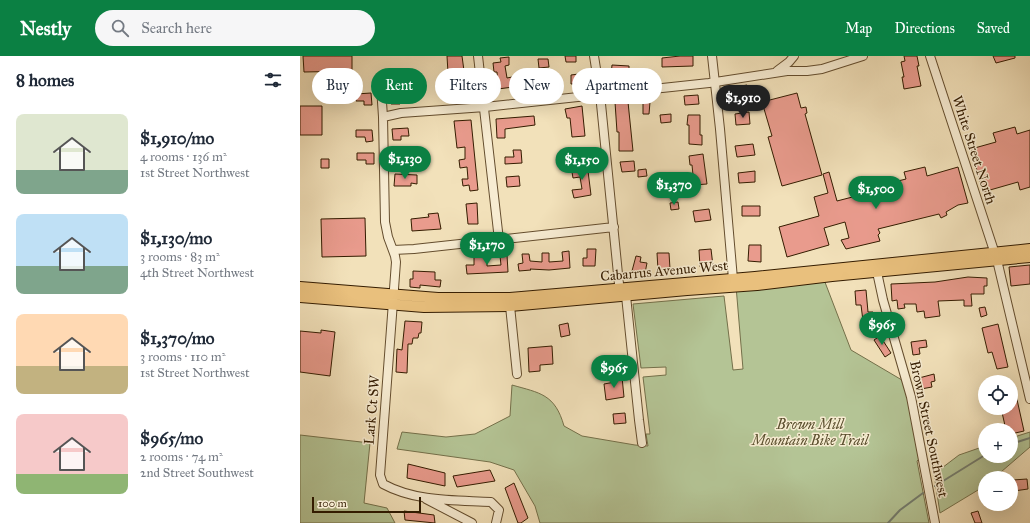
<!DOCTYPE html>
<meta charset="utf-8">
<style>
body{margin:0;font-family:"IM FELL Great Primer",serif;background:#f6f6f7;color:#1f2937;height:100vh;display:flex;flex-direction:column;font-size:15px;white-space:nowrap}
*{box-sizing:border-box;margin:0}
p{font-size:13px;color:#747a83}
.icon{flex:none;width:22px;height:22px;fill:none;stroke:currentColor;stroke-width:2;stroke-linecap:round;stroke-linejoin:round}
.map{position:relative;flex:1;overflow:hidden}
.details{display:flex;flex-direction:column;background:#fff;width:300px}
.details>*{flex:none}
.banner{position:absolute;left:12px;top:12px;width:380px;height:36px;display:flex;gap:8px}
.fabs{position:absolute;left:678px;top:319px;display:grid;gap:8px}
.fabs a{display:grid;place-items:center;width:40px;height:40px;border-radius:50%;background:#fff;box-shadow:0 4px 16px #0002;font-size:20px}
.scale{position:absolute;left:12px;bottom:10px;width:109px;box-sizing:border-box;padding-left:4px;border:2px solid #341c00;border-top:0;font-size:11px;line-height:14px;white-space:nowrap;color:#341c00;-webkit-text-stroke:3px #f7ecd2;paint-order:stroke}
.price{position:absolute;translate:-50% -34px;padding:0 9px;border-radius:14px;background:#0b8043;color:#fff;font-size:13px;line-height:26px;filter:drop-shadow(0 1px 2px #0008)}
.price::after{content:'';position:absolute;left:50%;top:24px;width:12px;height:9px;margin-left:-6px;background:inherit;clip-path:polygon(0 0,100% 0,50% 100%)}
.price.active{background:#222;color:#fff}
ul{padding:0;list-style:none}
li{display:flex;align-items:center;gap:12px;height:100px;padding:0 16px}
li span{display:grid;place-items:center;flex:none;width:112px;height:80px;border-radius:8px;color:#555}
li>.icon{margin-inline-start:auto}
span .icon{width:48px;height:48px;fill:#fffc;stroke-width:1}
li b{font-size:17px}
h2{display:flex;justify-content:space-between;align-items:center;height:48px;padding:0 16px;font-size:17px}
.tag{padding:0 14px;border-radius:18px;background:#fff;box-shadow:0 4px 16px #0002;font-size:14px;line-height:36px}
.tag.active{background:#0b8043;color:#fff}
header{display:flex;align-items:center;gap:24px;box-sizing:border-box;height:56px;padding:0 20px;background:#0b8043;color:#fff}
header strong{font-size:19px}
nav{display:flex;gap:22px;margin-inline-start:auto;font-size:14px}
.search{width:280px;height:36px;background:#f6f6f7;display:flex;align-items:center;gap:10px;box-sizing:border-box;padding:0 14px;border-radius:22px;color:#747a83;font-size:15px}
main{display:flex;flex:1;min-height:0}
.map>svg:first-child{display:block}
.green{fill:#b4c495;stroke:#74704a}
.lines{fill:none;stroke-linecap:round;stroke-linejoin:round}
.stream{stroke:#737c6e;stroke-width:2}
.building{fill:#e99b8d;stroke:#341c00}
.minor-casing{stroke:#644d2e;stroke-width:10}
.major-casing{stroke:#341c00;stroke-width:12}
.minor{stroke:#f7ecd2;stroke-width:8}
.major{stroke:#e9c07d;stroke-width:10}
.labels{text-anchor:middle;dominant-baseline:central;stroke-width:3;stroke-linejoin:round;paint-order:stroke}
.street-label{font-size:14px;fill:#341c00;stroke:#f7ecd2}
.park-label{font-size:14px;font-style:italic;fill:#5a4e2d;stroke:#f7ecd2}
</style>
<header>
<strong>Nestly</strong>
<div class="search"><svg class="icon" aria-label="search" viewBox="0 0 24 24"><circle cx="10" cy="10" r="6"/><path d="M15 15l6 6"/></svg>Search here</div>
<nav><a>Map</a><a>Directions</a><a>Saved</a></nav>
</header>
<main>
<section class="details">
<h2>8 homes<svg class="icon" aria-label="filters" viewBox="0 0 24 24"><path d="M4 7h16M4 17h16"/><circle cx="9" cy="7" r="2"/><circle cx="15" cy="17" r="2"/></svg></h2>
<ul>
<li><span style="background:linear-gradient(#dfe7d0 70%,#7fa58c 0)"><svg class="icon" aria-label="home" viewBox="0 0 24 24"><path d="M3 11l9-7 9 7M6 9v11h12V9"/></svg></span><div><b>$1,910/mo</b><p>4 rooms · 136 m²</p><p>1st Street Northwest</p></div></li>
<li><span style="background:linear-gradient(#bfe0f5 65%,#7fa58c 0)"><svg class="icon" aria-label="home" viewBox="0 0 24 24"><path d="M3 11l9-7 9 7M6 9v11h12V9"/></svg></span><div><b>$1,130/mo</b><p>3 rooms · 83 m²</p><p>4th Street Northwest</p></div></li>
<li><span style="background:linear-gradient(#ffd9b3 65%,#c2b280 0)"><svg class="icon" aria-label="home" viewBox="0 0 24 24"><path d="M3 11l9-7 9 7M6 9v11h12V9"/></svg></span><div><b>$1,370/mo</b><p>3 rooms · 110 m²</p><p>1st Street Northwest</p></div></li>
<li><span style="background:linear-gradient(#f6c9c9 75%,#8fb573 0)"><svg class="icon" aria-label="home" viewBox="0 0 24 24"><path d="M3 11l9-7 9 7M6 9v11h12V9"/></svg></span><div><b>$965/mo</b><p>2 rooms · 74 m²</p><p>2nd Street Southwest</p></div></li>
</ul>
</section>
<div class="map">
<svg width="730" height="467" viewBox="0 0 730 467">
<rect width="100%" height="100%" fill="#f2e1ba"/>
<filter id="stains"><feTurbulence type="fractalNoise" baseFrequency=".005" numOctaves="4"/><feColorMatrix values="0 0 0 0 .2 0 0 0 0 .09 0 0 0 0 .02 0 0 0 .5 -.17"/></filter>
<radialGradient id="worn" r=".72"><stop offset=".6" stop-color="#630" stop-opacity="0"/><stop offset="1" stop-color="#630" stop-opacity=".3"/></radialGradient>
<path class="green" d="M 523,221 L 551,294 L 607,327 L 622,400 L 617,405 L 629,467 L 240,467 L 235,450 L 214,414 L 190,406 L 97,393 L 102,376 L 146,381 L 175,378 L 210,360 L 212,329 C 240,337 255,338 264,370 L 282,380 L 335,389 L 348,390 L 346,378 L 350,378 L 343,321 L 366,319 L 366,311 L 341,312 L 333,248 L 424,240 L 433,314 L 443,313 L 436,230 Z
M 730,376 L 730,391 L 694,422 L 685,422 L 685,429 L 683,431 L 640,457 L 634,418 L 659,399 L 685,390 L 685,400 L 711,400 L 711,382 Z
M 0,379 L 70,387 L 64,447 L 87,452 L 95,467 L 0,467 Z"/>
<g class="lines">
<path class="stream" d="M 711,388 L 730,382
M 635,430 L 685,399
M 588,467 L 600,454 L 623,437"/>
</g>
<path class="building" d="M 3,0 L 52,0 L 52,15 L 4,16 Z
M 147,0 L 162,0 L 167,37 L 151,39 L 150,28 L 159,28 L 157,16 L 148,17 Z
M 265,0 L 276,0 L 276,6 L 266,6 Z
M 380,0 L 393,0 L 393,10 L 362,11 L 362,2 Z
M 604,0 L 617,0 L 619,10 L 617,10 L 621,30 L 604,33 L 602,21 L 604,21 L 601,6 L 605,5 Z
M 693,0 L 715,0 L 715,2 L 696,7 Z
M 209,1 L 209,9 L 205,10 L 207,22 L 212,21 L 213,31 L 198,33 L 197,16 L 194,16 L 193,7 L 201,6 L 200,2 Z
M 238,3 L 248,3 L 249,11 L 239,12 Z
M 312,9 L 329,10 L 329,20 L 311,19 Z
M 286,17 L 287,27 L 271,28 L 271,19 Z
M 447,29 L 449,40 L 431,43 L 430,32 Z
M 107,36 L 107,43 L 100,44 L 100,48 L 91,48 L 90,37 Z
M 71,37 L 72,49 L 64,49 L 64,45 L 56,45 L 56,38 Z
M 497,37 L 501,52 L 506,51 L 507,57 L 505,58 L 522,119 L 482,130 L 468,81 L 472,80 L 462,46 Z
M 398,39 L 399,48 L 385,49 L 384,40 Z
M 315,46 L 328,46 L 333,95 L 319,95 L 319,76 L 317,76 Z
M 343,46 L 350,46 L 349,58 L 343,58 Z
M 0,50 L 22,50 L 22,79 L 0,79 Z
M 282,50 L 285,80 L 272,81 L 270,62 L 267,62 L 265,53 Z
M 449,56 L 450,68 L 436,69 L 435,58 Z
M 371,58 L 371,66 L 361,67 L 360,59 Z
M 388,59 L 400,59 L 400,79 L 402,79 L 402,89 L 389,88 L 389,69 L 387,69 Z
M 234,60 L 235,69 L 205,73 L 205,82 L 197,82 L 196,63 Z
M 171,64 L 178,134 L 170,135 L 169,129 L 163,130 L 162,123 L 168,123 L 167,111 L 160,112 L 159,104 L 165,103 L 165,91 L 157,92 L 154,65 Z
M 715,71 L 717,78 L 730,74 L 730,131 L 720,134 L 718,126 L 683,136 L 671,93 L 696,86 L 693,77 Z
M 108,72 L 109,80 L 101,80 L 101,84 L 93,84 L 92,73 Z
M 56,74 L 72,74 L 73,85 L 66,86 L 65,81 L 56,81 Z
M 453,88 L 455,99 L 437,101 L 435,90 Z
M 213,94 L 221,94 L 222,107 L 205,108 L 205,101 L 214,101 Z
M 57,97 L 74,97 L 74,108 L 66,108 L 66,104 L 57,104 Z
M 403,98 L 407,128 L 394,129 L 392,109 L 390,109 L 389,100 Z
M 21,103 L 29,103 L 29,112 L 21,112 Z
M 334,105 L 335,115 L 322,116 L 320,106 Z
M 287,107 L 291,139 L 274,142 L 272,134 L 282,133 L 280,121 L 273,122 L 272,116 L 279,115 L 278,108 Z
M 625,111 L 627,120 L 658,111 L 668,147 L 658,149 L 646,156 L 647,159 L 641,162 L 639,158 L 578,173 L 580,177 L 578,179 L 580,185 L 546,193 L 541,184 L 549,182 L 545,166 L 524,172 L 529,189 L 487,201 L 479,171 L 519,160 L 514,141 L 528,137 L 523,118 L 529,116 L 537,145 L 564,138 L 565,140 L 600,131 L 598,125 L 606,123 L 604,116 Z
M 346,113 L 347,120 L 338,121 L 338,114 Z
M 455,115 L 455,126 L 439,127 L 438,117 Z
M 95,118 L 117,119 L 117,128 L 111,127 L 111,130 L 94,130 Z
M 219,120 L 220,130 L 207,131 L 206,121 Z
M 378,146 L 379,153 L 371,154 L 370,147 Z
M 177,147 L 178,168 L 168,168 L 166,148 Z
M 442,150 L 460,150 L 460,160 L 442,160 Z
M 409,153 L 411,164 L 395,166 L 393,155 Z
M 138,157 L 141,173 L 112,175 L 111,163 L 129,161 L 128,158 Z
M 65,162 L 66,200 L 22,201 L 21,163 Z
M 449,189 L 461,189 L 461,206 L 448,205 Z
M 287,193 L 296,193 L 295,210 L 283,210 L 283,202 L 287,202 Z
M 411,193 L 413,210 L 400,211 L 399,194 Z
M 269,195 L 270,212 L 249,214 L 230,213 L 231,214 L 219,215 L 218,208 L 223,207 L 222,198 L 229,198 L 230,205 L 242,206 L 242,197 L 249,197 L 249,206 L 263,205 L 262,196 Z
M 357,197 L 369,197 L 370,213 L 358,214 Z
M 207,199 L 208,216 L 167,218 L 166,209 L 174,209 L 174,201 L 187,201 L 187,210 L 201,209 L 200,200 Z
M 336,200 L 341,201 L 340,206 L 347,207 L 345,217 L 332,215 Z
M 730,209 L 730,228 L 711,230 L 709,211 Z
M 113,215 L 135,216 L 135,224 L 141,224 L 140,231 L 120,229 L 120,232 L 110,231 L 110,223 L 113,223 Z
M 668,221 L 687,222 L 687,230 L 684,230 L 684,238 L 671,238 L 672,250 L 664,250 L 664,244 L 638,245 L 640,260 L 625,262 L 624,255 L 617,256 L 616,248 L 604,248 L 605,252 L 598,253 L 597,244 L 592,245 L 591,228 L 635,226 Z
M 566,234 L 568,256 L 573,256 L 575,272 L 564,273 L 561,249 L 556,249 L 555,235 Z
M 685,251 L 687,259 L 681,261 L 679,252 Z
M 105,265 L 122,266 L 121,277 L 119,277 L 118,282 L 113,282 L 112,288 L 108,288 L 107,317 L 96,316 L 97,293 L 102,294 Z
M 268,267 L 270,279 L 261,281 L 259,269 Z
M 698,268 L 708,311 L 697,313 L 692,296 L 688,297 L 682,272 Z
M 21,274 L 35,276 L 30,320 L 0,316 L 0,275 L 21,277 Z
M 580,280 L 591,297 L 585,301 L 574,284 Z
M 626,284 L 627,291 L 619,292 L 620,298 L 613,299 L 611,286 Z
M 252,290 L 253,308 L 240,309 L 240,315 L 229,316 L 228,292 Z
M 634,318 L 635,325 L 631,326 L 632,331 L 621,333 L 619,322 Z
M 322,321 L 324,341 L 306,344 L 304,328 L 315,326 L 314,322 Z
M 711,330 L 714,330 L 724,375 L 711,378 L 711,374 L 706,374 L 701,352 L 711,352 Z
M 325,357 L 326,367 L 314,368 L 313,358 Z
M 108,408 L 145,417 L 145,430 L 107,422 Z
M 190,414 L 195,425 L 157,431 L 153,420 Z
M 727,423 L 728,433 L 714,435 L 713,424 Z
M 214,427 L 228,462 L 221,467 L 218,467 L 205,432 Z
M 104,455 L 134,459 L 135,467 L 105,464 Z
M 678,455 L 682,467 L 675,467 L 671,457 Z"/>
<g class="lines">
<g class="minor-casing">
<path id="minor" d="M 178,0 L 199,184
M 294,0 L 300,38 L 320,238
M 412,0 L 420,73 L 433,223
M 630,0 L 697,204 L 730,343
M 477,15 L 489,6 L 494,0
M 81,31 L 83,61 L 85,166 L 88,181 L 95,200 L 96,206 L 80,419 L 83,428 C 116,446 155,444 191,446 L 199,454 L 196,467
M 83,61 L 101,57 L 185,51 L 409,27 L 487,15 L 507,15 L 522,13 L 563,0
M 93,194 L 114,193 L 314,171
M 577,216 L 583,244 L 611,341 L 635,467
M 326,240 L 339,364 L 342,387
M 211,246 L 210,250 L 217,318
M 126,443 L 172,467"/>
</g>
<g class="major-casing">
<path id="major" d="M 0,231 L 138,242 L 210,242 L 455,221 L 730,193
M 0,241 L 124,251 L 210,250 L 387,234 L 457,229 L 532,220 L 730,201"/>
</g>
<use href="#minor" class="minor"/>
<use href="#major" class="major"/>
</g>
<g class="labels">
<g class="street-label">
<text transform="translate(674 94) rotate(72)">White Street North</text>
<text transform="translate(364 215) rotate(-5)">Cabarrus Avenue West</text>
<text transform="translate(72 354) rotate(-85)">Lark Ct SW</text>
<text transform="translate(629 373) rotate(78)">Brown Street Southwest</text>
</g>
<g class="park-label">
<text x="510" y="368">Brown Mill<tspan x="510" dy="16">Mountain Bike Trail</tspan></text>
</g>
</g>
<rect width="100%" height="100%" filter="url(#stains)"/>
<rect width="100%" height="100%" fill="url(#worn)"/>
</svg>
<div class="fabs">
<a><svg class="icon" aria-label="locate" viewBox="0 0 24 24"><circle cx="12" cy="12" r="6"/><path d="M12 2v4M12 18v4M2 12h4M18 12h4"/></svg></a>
<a>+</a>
<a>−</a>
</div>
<div class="scale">100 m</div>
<b class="price active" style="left:443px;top:63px">$1,910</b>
<b class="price" style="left:105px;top:124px">$1,130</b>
<b class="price" style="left:282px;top:125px">$1,150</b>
<b class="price" style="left:374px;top:150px">$1,370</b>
<b class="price" style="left:576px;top:154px">$1,500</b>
<b class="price" style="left:187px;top:210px">$1,170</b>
<b class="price" style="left:582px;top:290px">$965</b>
<b class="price" style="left:314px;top:333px">$965</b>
<div class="banner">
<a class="tag">Buy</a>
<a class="tag active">Rent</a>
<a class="tag">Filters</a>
<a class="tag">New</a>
<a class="tag">Apartment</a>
</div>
</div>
</main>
